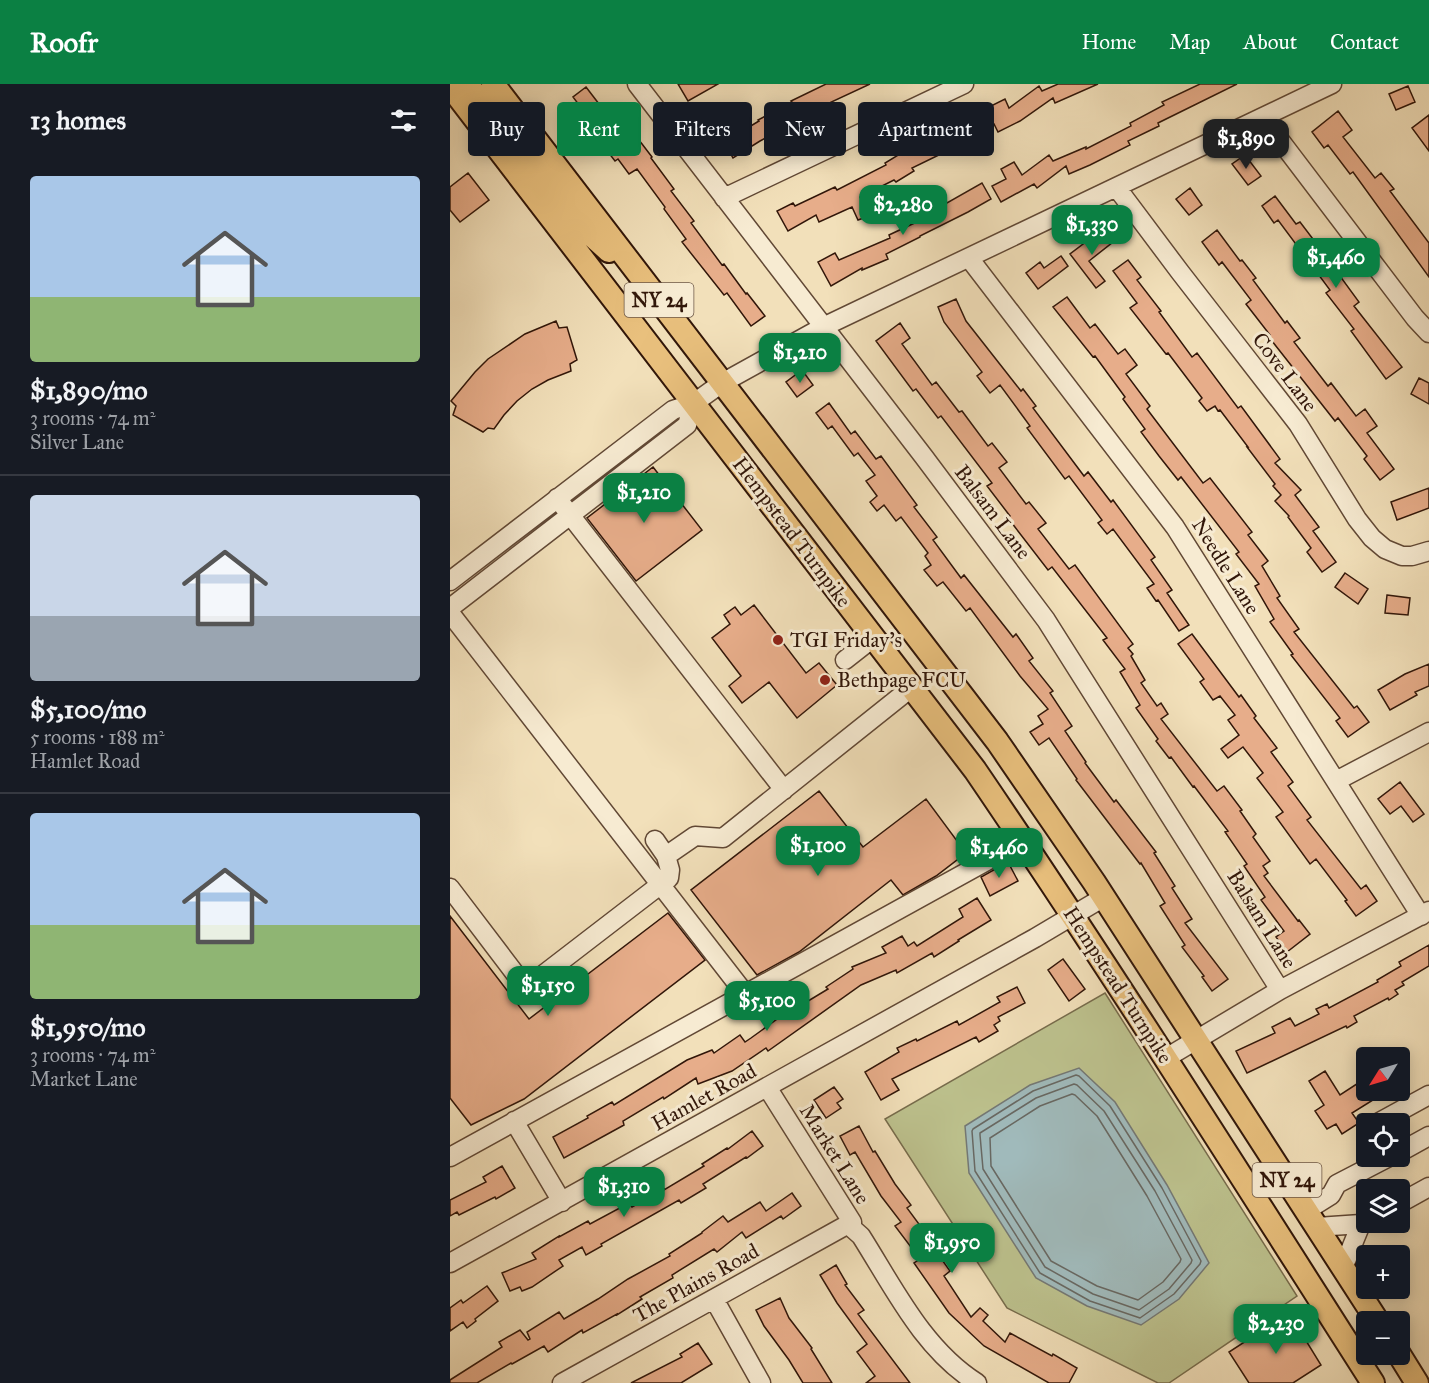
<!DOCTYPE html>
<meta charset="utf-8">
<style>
body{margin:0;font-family:"IM FELL Great Primer",serif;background:#20242c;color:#f1f3f6;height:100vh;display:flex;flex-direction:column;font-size:22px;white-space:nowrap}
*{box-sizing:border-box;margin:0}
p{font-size:20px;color:#9ea1a6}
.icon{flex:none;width:33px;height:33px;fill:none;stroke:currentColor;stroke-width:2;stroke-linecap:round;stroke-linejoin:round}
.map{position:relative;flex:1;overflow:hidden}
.side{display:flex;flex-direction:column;background:#171b24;width:450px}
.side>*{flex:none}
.top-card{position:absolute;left:18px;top:18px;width:570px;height:54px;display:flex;gap:12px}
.needle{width:39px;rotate:233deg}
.controls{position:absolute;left:906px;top:963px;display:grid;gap:12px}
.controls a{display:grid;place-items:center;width:54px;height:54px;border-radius:6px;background:#171b24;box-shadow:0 3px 15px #0003;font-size:30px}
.price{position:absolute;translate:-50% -51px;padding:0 14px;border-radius:12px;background:#0b8043;color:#fff;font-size:20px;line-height:39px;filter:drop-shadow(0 2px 3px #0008)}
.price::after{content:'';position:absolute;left:50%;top:36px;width:18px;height:14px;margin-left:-9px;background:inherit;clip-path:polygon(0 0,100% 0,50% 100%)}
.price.current{background:#222;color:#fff}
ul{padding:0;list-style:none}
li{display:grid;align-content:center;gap:12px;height:318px;padding:0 30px}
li+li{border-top:2px solid #363941}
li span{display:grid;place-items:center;height:186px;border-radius:6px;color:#555}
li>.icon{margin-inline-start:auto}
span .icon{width:108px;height:108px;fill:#fffc;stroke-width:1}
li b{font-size:26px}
h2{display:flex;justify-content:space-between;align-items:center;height:72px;padding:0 30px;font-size:26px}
.chip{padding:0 21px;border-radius:6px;background:#171b24;box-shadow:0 3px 15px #0003;font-size:21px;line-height:54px}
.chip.current{background:#0b8043;color:#fff}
header{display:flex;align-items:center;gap:36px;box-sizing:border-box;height:84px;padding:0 30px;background:#0b8043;color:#fff}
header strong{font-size:28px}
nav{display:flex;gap:33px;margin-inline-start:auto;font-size:21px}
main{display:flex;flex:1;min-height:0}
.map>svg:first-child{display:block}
.green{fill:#bdc28e;stroke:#776c4c;stroke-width:1.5}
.water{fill:#a0babb;stroke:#747874;stroke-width:1.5}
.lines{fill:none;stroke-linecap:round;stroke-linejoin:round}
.shore{stroke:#686862;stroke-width:1.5}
.building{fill:#e7ad8a;stroke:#311609;stroke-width:1.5}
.minor-casing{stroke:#614835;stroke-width:21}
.major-casing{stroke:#311609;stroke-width:26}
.minor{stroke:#f7ebd2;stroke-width:18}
.major{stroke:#e9c07d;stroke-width:22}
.poi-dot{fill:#8f2418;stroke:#f7ebd2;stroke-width:2}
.labels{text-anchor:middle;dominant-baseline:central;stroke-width:6;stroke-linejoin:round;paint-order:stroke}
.shield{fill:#f7ebd2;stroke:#6c5645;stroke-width:1.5}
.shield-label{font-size:20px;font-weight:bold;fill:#311609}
.street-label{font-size:21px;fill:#311609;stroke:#f7ebd2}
.poi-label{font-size:21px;fill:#311609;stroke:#f7ebd2;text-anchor:start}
</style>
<header>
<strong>Roofr</strong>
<nav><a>Home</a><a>Map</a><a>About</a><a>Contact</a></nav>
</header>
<main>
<section class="side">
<h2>13 homes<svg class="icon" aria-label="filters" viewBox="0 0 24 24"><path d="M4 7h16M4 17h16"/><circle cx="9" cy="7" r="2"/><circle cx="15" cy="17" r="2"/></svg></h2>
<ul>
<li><span style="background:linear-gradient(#a9c7e8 65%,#8fb573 0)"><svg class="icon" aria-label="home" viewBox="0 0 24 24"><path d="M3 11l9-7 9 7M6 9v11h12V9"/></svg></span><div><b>$1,890/mo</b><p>3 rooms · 74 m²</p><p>Silver Lane</p></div></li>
<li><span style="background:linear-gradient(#c9d6e8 65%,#9aa5b1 0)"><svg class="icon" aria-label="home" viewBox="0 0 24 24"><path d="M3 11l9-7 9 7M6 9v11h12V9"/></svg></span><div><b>$5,100/mo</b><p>5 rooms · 188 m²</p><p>Hamlet Road</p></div></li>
<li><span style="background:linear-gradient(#a9c7e8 60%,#8fb573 0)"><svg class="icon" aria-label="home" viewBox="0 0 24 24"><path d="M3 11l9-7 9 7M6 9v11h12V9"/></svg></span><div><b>$1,950/mo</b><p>3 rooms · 74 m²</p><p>Market Lane</p></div></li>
</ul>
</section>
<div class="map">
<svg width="979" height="1299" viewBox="0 0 979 1299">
<rect width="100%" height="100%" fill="#f2e0ba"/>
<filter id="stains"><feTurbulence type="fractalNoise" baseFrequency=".00333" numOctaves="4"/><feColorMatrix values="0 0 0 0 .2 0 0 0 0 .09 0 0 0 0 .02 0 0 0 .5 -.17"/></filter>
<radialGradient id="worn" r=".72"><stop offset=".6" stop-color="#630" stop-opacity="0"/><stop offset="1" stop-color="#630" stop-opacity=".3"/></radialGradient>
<path class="green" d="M 655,909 L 847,1212 L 719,1299 L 708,1299 L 557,1224 L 435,1035 Z"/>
<path class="water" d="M 629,984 L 665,1018 L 717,1101 L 759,1179 L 729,1215 L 691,1241 L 637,1222 L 586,1194 L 519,1089 L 515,1042 L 580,1001 Z"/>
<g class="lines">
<path class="shore" d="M 626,991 L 629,992 L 660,1022 L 712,1104 L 751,1177 L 750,1180 L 724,1210 L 690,1234 L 640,1217 L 590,1189 L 525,1087 L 522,1047 L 523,1045 L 583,1007 Z
M 624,1000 L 627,1001 L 654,1027 L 705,1107 L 742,1176 L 741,1179 L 719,1205 L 689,1226 L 643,1210 L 595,1183 L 533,1085 L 530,1051 L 530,1049 L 586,1014 Z
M 622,1010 L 625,1011 L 647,1032 L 697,1112 L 731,1175 L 730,1178 L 713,1198 L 688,1216 L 647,1202 L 601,1177 L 541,1082 L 540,1054 L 590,1022 Z"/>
</g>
<path class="building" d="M 228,0 L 268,0 L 238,17 Z
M 376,0 L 420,0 L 364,26 L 367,33 L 352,40 L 350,36 L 310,57 L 283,74 L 274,58 L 309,37 L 308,36 L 342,18 L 341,17 Z
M 608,0 L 648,0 L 605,19 L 603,14 L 570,37 L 548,48 L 544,40 L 527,48 L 499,66 L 462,84 L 464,87 L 446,98 L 444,96 L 410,113 L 419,132 L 408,136 L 402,123 L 369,138 L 366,131 L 338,147 L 327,127 L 343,119 L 345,122 L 385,103 L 387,106 L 436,81 L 435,79 L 453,68 L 454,70 L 496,48 L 494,46 L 518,31 L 519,33 L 555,15 L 559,24 L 589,2 L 592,7 Z
M 750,0 L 787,0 L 708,39 L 709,42 L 678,57 L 680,61 L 640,81 L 619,90 L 616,82 L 587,104 L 584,100 L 551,118 L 542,102 L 556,95 L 551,85 L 564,78 L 572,91 L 599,71 L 603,77 L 636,63 L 636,65 L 681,42 L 680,39 L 714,21 L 712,18 Z
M 958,2 L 965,18 L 946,26 L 939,10 Z
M 136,3 L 159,33 L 162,30 L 184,59 L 189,56 L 202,73 L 201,74 L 224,105 L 221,107 L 244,137 L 241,139 L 272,181 L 274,180 L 296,210 L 297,209 L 315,232 L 301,242 L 277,209 L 274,211 L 232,158 L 236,155 L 214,125 L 215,123 L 187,85 L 179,90 L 168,75 L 165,77 L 158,68 L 166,62 L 139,27 L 135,29 L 123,13 Z
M 888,27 L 902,46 L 893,53 L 925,94 L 931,89 L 944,105 L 940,107 L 979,159 L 979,193 L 903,88 L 900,90 L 878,61 L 874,64 L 862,48 Z
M 979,31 L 979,67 L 962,44 Z
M 795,71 L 811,92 L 798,101 L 782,80 Z
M 18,89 L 39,116 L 10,138 L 0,126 L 0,103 Z
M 532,99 L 541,115 L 518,128 L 470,152 L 470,153 L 436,170 L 438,175 L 412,186 L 412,184 L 381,202 L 368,178 L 385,169 L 389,176 L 440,154 L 439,151 L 473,135 L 471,130 L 496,117 L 497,119 Z
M 740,104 L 752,121 L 739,131 L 726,115 Z
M 825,112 L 846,140 L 850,138 L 888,188 L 887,188 L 909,218 L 904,222 L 952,283 L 936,295 L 901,247 L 904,245 L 876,209 L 880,206 L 828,136 L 824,139 L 812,122 Z
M 653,145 L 663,158 L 639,177 L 655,197 L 646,204 L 620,170 Z
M 767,146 L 790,177 L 792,176 L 806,194 L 803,196 L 835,239 L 837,237 L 850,254 L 844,258 L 878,302 L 881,299 L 906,332 L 915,325 L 927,342 L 917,349 L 944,385 L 930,396 L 914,375 L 917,372 L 888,334 L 885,337 L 818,252 L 820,251 L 796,220 L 801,216 L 772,178 L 769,181 L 752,158 Z
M 611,172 L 618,182 L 588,205 L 576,189 L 590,178 L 594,184 Z
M 678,176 L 691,193 L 687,196 L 711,227 L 709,228 L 742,273 L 747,269 L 788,324 L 791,322 L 830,375 L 825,379 L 851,406 L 845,411 L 869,443 L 863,447 L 886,478 L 872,488 L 857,468 L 861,464 L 838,433 L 839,432 L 825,417 L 831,411 L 823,402 L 825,400 L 797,363 L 798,363 L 770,326 L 768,327 L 765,322 L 757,327 L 749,317 L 752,314 L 718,269 L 716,270 L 680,224 L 687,219 L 663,187 Z
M 617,213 L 640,244 L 645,240 L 668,270 L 675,265 L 687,281 L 676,290 L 700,322 L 697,325 L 753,399 L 760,394 L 802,448 L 798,451 L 818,477 L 812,482 L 830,512 L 827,514 L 849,545 L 844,548 L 904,624 L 907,622 L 919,638 L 898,653 L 886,637 L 890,634 L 841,571 L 843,570 L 820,538 L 824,535 L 805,502 L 809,500 L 786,470 L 789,468 L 731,393 L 728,396 L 709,372 L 691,348 L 695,345 L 673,315 L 675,313 L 645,272 L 643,273 L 603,223 Z
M 506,215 L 516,237 L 571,307 L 573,305 L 586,322 L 583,324 L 634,392 L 638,388 L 661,418 L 663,416 L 705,473 L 701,476 L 722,506 L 717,509 L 739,541 L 729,547 L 708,516 L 706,517 L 697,504 L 704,500 L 663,445 L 657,450 L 648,439 L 652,436 L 619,392 L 615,395 L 577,344 L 580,342 L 550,301 L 540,309 L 527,292 L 532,288 L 494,238 L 488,223 Z
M 106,237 L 109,244 L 117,243 L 127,276 L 120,280 L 121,287 L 98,296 L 82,305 L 67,317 L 54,331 L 44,345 L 38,344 L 33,348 L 3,331 L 6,322 L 1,317 L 25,288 L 38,275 L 75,250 Z
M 450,239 L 460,254 L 452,260 L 482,301 L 486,298 L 509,328 L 512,327 L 538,362 L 542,359 L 557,378 L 549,384 L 576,420 L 579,418 L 596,439 L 588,445 L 619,485 L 625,481 L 683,560 L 678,564 L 683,570 L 681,572 L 695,596 L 691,599 L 707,622 L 711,619 L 718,630 L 711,635 L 767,707 L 774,702 L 792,726 L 790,727 L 806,750 L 803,753 L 820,777 L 813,782 L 818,789 L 814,792 L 848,837 L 849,836 L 860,850 L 837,868 L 826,853 L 834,847 L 811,816 L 815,813 L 794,782 L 797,780 L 775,748 L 778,747 L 744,702 L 743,703 L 721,673 L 719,674 L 706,657 L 708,655 L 686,624 L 690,621 L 670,588 L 675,585 L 653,556 L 657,554 L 602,483 L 598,486 L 558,434 L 560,432 L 537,402 L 542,399 L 491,332 L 488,334 L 466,305 L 463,307 L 426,257 Z
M 352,286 L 363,301 L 347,313 L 336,298 Z
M 969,294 L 979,299 L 979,320 L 961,310 Z
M 379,319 L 401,350 L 405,347 L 426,375 L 431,372 L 467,421 L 464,423 L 487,453 L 483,456 L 511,494 L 514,491 L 563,553 L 566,550 L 583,574 L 579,577 L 603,607 L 600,609 L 622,642 L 615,647 L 636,678 L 635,679 L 664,718 L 666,716 L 706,768 L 704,769 L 725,802 L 722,804 L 742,835 L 735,839 L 778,895 L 762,907 L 752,893 L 754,892 L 732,863 L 735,861 L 710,822 L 715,819 L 691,779 L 690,780 L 626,696 L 627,695 L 599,654 L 589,661 L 580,648 L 593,640 L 588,632 L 598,625 L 570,592 L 520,524 L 516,527 L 493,498 L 487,502 L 474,486 L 481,481 L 475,472 L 478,469 L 451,433 L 446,437 L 434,421 L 427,427 L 420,418 L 427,412 L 416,397 L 425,391 L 408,369 L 404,372 L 382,342 L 378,345 L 366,329 Z
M 203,383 L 252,446 L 186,497 L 137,434 Z
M 979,404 L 979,424 L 947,436 L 941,418 Z
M 895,489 L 918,505 L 908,520 L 885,503 Z
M 937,511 L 960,514 L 958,531 L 935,529 Z
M 304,521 L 356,589 L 369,579 L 387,601 L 347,634 L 319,598 L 292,619 L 279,602 L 291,592 L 262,554 L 280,540 L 274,531 L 285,523 L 291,531 Z
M 742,550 L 789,613 L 791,611 L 806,632 L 804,634 L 827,664 L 821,668 L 843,698 L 838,702 L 861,733 L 857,736 L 911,805 L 916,801 L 927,817 L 906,832 L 895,817 L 897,816 L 866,775 L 860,780 L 826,733 L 833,728 L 807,694 L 813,689 L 793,663 L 778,674 L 771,665 L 789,651 L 778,636 L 785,631 L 770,612 L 763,616 L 750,598 L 754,595 L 728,560 Z
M 979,580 L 979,602 L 965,608 L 967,611 L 940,626 L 928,606 L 955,590 Z
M 950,698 L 974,730 L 963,738 L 951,722 L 940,730 L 928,715 Z
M 369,707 L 413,763 L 476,715 L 516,769 L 486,792 L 453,811 L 441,796 L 349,868 L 307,891 L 241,806 Z
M 558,778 L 568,797 L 540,812 L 531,793 Z
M 527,814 L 541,836 L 508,856 L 509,857 L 484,873 L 482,869 L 447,889 L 446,886 L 411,901 L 318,967 L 316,964 L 282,987 L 248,1000 L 246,994 L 214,1015 L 213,1013 L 173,1037 L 174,1041 L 114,1074 L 103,1053 L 138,1034 L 137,1032 L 162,1018 L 164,1021 L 237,976 L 262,966 L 264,969 L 290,951 L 295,958 L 301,954 L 330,933 L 330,934 L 378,905 L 376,903 L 403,885 L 402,883 L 436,869 L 432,863 L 452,852 L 458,862 L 464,858 L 467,862 L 513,833 L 509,825 Z
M 218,829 L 255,876 L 74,1015 L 21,1041 L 0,1014 L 0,832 L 79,935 Z
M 979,861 L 979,882 L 952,898 L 954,901 L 945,906 L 948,910 L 939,916 L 938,914 L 904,932 L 907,938 L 897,944 L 896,942 L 797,989 L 786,967 L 825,949 L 822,943 L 840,934 L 845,942 L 869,930 L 866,925 L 877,920 L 879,924 L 928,898 L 927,896 L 951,882 L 949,878 Z
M 613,875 L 635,905 L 619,917 L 598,886 Z
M 567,903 L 575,919 L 548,933 L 550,937 L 544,941 L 548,947 L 529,958 L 526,953 L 442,995 L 449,1006 L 431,1016 L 415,988 L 449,968 L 447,964 L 466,955 L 467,957 L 507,937 L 509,941 L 550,918 L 547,913 Z
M 875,987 L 890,1011 L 916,994 L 916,1006 L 939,1006 L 902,1029 L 909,1039 L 892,1050 L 886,1040 L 877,1045 L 865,1027 L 874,1021 L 859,997 Z
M 384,1003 L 393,1015 L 387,1019 L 391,1024 L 376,1034 L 364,1016 Z
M 409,1042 L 423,1068 L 425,1067 L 445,1100 L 461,1121 L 457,1124 L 480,1155 L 478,1156 L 500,1187 L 494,1192 L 521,1233 L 530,1224 L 538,1231 L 533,1237 L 555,1258 L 560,1249 L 602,1272 L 603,1270 L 627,1284 L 619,1299 L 599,1299 L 534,1262 L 499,1229 L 464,1179 L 470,1175 L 445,1142 L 451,1138 L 431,1112 L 405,1068 L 400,1071 L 390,1052 Z
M 302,1047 L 313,1062 L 297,1074 L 296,1073 L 253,1100 L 256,1104 L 231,1119 L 229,1116 L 151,1160 L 152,1162 L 136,1171 L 132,1163 L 109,1176 L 113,1182 L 82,1203 L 72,1207 L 70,1203 L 60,1207 L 52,1189 L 86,1175 L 82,1169 L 109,1152 L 109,1153 L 138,1137 L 140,1140 L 179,1119 L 182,1123 L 214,1105 L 214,1106 L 254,1082 L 252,1080 L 277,1064 L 278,1065 Z
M 52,1082 L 65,1104 L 46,1115 L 45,1113 L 9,1131 L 7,1128 L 0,1132 L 0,1116 L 36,1098 L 33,1093 Z
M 342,1109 L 351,1122 L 333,1135 L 331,1132 L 296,1154 L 292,1148 L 267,1168 L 264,1165 L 222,1191 L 223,1194 L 190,1213 L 192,1215 L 167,1231 L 167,1230 L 133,1249 L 132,1246 L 98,1268 L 94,1262 L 62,1280 L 61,1279 L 27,1299 L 0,1299 L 0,1296 L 52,1263 L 49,1258 L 70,1246 L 78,1256 L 80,1255 L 77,1248 L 109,1228 L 114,1235 L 148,1215 L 178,1195 L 220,1172 L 219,1170 L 252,1149 L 252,1148 L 273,1132 L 278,1138 L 310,1118 L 316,1127 Z
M 386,1181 L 397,1200 L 395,1201 L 414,1226 L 408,1230 L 460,1299 L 416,1299 L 425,1292 L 407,1268 L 417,1260 L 387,1219 L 370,1191 Z
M 37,1202 L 48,1217 L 25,1235 L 26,1237 L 17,1244 L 13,1238 L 0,1247 L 0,1224 L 11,1216 L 13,1219 Z
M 330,1214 L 339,1234 L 362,1264 L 361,1265 L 382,1299 L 353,1299 L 339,1276 L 314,1242 L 306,1226 Z
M 839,1229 L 871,1281 L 843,1299 L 799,1299 L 779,1268 Z
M 248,1259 L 262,1280 L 231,1299 L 181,1299 L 232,1273 L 230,1270 Z"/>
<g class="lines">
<g class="minor-casing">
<path id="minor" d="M 187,0 L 474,373 L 596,536 L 830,906
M 813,34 L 965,234 L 979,249
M 667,104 L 730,188 L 848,340 L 907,435 L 922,454 L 935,465 L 952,472 L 962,472 L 979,467
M 274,114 L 514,0
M 519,174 L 725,443 L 971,832
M 107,414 L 334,706
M 0,497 L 223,326 L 244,319 L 272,299 L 373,243 L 882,0
M 0,524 L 237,341 L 244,319
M 0,529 L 296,911
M 395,576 L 423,554
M 886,697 L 979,648
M 205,756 L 216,772 L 245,752 L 273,754 L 461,604
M 0,804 L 76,904 L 219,794 L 220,786 L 216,772
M 716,974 L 830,906 L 979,827
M 317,1003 L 402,1138 L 402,1144 L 411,1152 C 444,1204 473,1265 527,1299
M 64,1037 L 112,1118
M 926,1040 L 979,1011
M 950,1068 L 979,1052
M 0,1073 L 573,757
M 950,1119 L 979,1103
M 857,1126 L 881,1111 L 887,1100 L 941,1072
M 867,1143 L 911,1140 L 893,1184
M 0,1179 L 585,854 L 654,813
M 264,1215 L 311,1299
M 112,1299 L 402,1138"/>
</g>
<g class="major-casing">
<path id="major" d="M 43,0 L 547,657 L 644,798 L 928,1238
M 0,2 L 525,686 C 662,887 792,1094 923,1299
M 1,3 L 22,7 L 33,16 L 128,139 L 159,167
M 949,1270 L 967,1299"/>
</g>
<use href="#minor" class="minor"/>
<use href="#major" class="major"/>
</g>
<g class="poi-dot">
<circle cx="328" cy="556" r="6"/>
<circle cx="375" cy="596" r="6"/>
</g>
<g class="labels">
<g class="shield">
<rect x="174.5" y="199" width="69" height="34" rx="4.5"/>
<rect x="802.5" y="1079" width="69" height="34" rx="4.5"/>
</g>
<g class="shield-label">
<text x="209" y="216">NY 24</text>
<text x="837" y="1096">NY 24</text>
</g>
<g class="street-label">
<text transform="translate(835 288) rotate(53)">Cove Lane</text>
<text transform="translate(543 428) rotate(53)">Balsam Lane</text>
<text transform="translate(342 448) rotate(53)">Hempstead Turnpike</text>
<text transform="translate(776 482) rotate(58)">Needle Lane</text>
<text transform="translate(812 835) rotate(58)">Balsam Lane</text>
<text transform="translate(668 901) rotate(57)">Hempstead Turnpike</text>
<text transform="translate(254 1013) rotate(-29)">Hamlet Road</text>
<text transform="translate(385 1070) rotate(58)">Market Lane</text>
<text transform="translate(246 1199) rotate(-29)">The Plains Road</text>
</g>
<g class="poi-label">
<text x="340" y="556">TGI Friday's</text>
<text x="387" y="596">Bethpage FCU</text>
</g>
</g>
<rect width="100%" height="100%" filter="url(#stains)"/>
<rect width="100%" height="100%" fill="url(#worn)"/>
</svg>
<div class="controls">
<a><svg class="needle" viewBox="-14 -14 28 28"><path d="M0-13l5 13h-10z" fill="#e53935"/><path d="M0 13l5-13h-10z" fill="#9ea1a6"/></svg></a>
<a><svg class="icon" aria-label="locate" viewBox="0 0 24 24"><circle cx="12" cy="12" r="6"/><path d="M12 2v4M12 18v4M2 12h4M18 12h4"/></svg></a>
<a><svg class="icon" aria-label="layers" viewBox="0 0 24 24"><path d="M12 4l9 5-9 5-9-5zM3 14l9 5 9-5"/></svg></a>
<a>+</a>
<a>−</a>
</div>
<b class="price current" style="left:796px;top:86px">$1,890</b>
<b class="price" style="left:453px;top:152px">$2,280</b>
<b class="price" style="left:642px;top:172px">$1,330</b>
<b class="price" style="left:886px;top:205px">$1,460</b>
<b class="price" style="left:350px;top:300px">$1,210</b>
<b class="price" style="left:194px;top:440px">$1,210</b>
<b class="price" style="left:368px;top:793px">$1,100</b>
<b class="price" style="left:549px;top:795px">$1,460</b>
<b class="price" style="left:98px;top:933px">$1,150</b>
<b class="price" style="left:317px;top:948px">$5,100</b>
<b class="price" style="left:174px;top:1134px">$1,310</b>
<b class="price" style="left:502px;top:1190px">$1,950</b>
<b class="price" style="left:826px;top:1271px">$2,230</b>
<div class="top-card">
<a class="chip">Buy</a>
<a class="chip current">Rent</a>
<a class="chip">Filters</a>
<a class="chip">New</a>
<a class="chip">Apartment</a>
</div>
</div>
</main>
